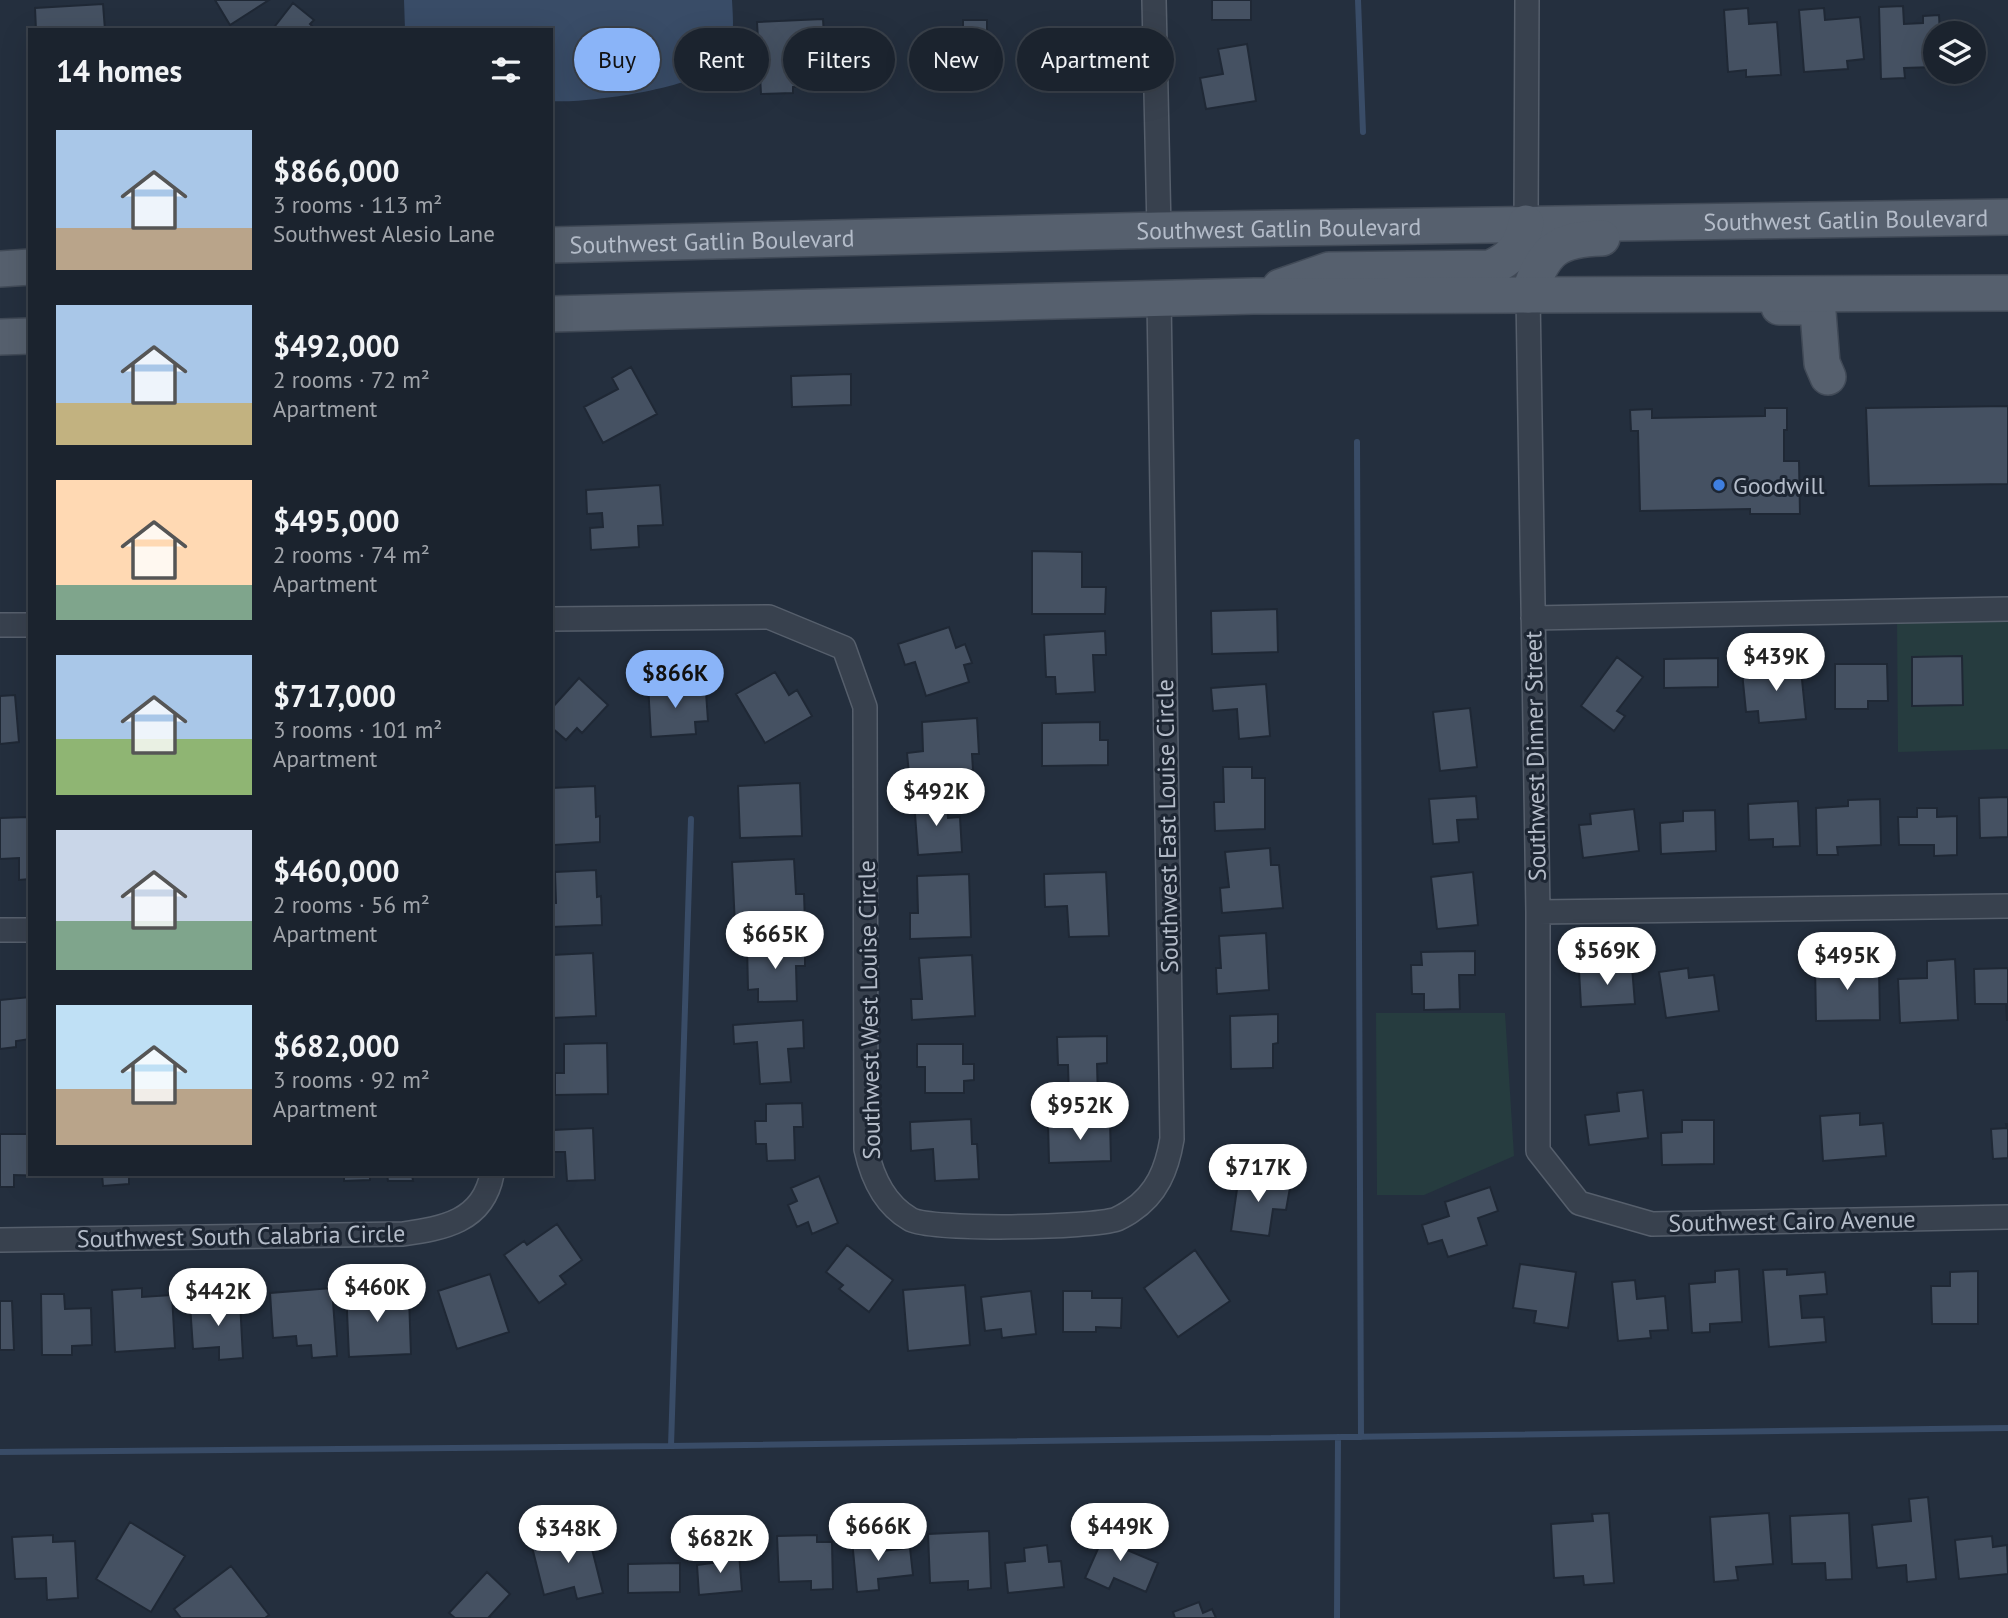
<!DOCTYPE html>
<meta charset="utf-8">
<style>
body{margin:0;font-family:"PT Sans",sans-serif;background:#282f3a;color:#f1f3f6;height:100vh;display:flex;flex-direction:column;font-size:26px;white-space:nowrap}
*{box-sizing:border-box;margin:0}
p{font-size:23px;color:#a0a4aa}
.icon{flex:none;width:38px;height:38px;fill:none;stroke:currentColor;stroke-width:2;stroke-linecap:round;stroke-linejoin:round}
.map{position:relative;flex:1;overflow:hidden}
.drawer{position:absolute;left:28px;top:28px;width:525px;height:1148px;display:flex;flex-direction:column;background:#1b232e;border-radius:0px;box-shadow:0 7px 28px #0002,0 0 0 2px #39404a}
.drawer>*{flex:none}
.hud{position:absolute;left:574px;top:28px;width:665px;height:63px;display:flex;gap:14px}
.controls{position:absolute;left:1923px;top:21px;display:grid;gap:14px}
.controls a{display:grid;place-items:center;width:63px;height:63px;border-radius:50%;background:#1b232e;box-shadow:0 7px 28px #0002,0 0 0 2px #39404a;font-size:35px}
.price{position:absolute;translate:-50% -60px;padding:0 16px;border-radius:24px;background:#fff;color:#222;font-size:23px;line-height:46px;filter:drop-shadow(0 2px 4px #0008)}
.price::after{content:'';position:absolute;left:50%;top:42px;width:21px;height:16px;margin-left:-10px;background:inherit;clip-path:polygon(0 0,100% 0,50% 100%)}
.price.active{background:#8ab4f8;color:#111}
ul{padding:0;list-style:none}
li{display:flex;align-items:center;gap:21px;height:175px;padding:0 28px}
li span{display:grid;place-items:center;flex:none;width:196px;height:140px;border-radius:0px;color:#555}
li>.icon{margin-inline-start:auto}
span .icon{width:84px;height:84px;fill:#fffc;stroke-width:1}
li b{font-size:30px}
h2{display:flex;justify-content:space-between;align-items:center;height:84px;padding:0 28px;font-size:30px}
.pill{padding:0 24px;border-radius:32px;background:#1b232e;box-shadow:0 7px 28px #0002,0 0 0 2px #39404a;font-size:24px;line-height:63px}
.pill.active{background:#8ab4f8;color:#111}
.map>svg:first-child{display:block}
.green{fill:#263c3f}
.water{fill:#394c67}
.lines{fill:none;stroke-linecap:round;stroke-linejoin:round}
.stream{stroke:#394c67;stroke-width:6}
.building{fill:#455162;stroke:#1f2835;stroke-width:2}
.street-casing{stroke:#565f6c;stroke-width:26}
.primary-casing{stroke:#414a57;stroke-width:38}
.street{stroke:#38414e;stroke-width:23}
.primary{stroke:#56606e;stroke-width:35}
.shop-dot{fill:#3f7fe0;stroke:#1d2633;stroke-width:2.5}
.labels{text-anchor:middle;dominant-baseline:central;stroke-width:6;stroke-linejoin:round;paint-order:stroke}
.street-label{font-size:24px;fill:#b4bcc9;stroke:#1d2633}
.poi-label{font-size:24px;fill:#b4bcc9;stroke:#1d2633;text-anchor:start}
</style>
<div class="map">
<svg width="2008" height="1618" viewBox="0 0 2008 1618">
<rect width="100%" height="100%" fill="#242f3e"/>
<path class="green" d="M 2008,616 L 2008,749 L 1898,752 L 1897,619 Z
M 1376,1013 L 1505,1013 L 1514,1156 L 1424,1195 L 1377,1195 Z"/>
<path class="water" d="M 404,0 L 732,0 C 733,20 736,46 722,62 C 701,88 584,104 551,101 L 551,30 L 405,30 Z"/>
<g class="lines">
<path class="stream" d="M 1358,0 L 1363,132
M 1357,442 L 1361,1437
M 671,1446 L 691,819
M 0,1452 L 671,1446 L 2008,1428
M 1337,1618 L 1338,1437"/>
</g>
<path class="building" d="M 215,0 L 269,0 L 230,25 Z
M 1212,0 L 1251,0 L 1251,20 L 1212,20 Z
M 293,3 L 314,20 L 310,24 L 316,30 L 272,30 Z
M 103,4 L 105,30 L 36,30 L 35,8 Z
M 1903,6 L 1904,24 L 1923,23 L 1923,16 L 1939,15 L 1940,33 L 1936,33 L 1936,67 L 1904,68 L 1905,78 L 1881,79 L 1879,7 Z
M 1748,8 L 1749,24 L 1777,22 L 1781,75 L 1746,77 L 1746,70 L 1728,72 L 1724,10 Z
M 1824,8 L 1825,20 L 1860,17 L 1864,59 L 1847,61 L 1848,69 L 1804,72 L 1799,10 Z
M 823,19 L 827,85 L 793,87 L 793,93 L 761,94 L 757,22 Z
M 963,20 L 987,20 L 987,78 L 926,79 L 926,31 L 963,31 Z
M 1247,44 L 1256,101 L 1206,109 L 1200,78 L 1223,74 L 1218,49 Z
M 631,367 L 657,414 L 603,443 L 584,407 L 618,389 L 612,378 Z
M 851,374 L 851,405 L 792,407 L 791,376 Z
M 2008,406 L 2008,484 L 1869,486 L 1866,408 Z
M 1765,408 L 1787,408 L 1787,430 L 1784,430 L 1784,461 L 1799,461 L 1800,514 L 1750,514 L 1750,509 L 1640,511 L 1638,431 L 1631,431 L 1630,410 L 1652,409 L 1652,418 L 1765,416 Z
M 660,485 L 663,525 L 638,526 L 639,547 L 591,550 L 590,528 L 603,527 L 602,513 L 587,514 L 586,490 Z
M 1032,551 L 1082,552 L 1082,587 L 1106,587 L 1105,614 L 1032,614 Z
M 1277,609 L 1278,652 L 1212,654 L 1211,611 Z
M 949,627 L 956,648 L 965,644 L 972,663 L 964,665 L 969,682 L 926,696 L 915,662 L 905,665 L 898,644 Z
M 1105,631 L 1106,655 L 1093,655 L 1095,692 L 1056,694 L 1055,677 L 1046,677 L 1044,635 Z
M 1962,656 L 1963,705 L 1912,706 L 1912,657 Z
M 1617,657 L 1643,677 L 1617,711 L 1625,716 L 1614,731 L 1581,706 Z
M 1718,658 L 1718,687 L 1664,688 L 1664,659 Z
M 1800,660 L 1806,719 L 1759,723 L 1758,711 L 1746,712 L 1742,672 L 1780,668 L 1779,662 Z
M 1835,664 L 1887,664 L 1888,701 L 1868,701 L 1868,709 L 1835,709 Z
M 775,672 L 789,695 L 797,690 L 812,716 L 765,743 L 736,694 Z
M 579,678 L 608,705 L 582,733 L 577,728 L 566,740 L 551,727 L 551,709 Z
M 676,682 L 677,693 L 706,692 L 708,721 L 695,722 L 696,734 L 651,737 L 648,684 Z
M 1266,684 L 1270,736 L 1239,739 L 1237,709 L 1213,711 L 1211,688 Z
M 15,695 L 19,742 L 0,744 L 0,696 Z
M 1470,708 L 1477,767 L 1440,771 L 1433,712 Z
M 977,718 L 979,754 L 972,754 L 973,770 L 909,774 L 907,753 L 923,751 L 922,722 Z
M 1100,722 L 1100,740 L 1108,740 L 1108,765 L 1042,766 L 1042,723 Z
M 1223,767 L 1252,767 L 1252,778 L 1265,778 L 1265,829 L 1215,831 L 1214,802 L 1224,802 Z
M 800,783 L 802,836 L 740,838 L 738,786 Z
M 595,786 L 596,817 L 600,816 L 600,842 L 554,845 L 551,788 Z
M 1476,796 L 1478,819 L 1457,820 L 1459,842 L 1433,844 L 1429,799 Z
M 2008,797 L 2008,837 L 1980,838 L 1979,798 Z
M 946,798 L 948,818 L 960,817 L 962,852 L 918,855 L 914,800 Z
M 1880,799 L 1881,845 L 1837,847 L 1838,855 L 1817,855 L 1816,808 L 1848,806 L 1848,800 Z
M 1798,801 L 1800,846 L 1773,847 L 1773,839 L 1749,840 L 1748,804 Z
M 1917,808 L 1937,808 L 1937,817 L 1957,816 L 1957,855 L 1934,856 L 1934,845 L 1899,845 L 1898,817 L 1917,817 Z
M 1634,809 L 1639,851 L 1583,858 L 1579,825 L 1591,824 L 1590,814 Z
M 1715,810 L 1716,851 L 1661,854 L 1660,823 L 1683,821 L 1683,811 Z
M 28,817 L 30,827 L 30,879 L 19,880 L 19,858 L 0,859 L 0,818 Z
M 1270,848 L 1271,865 L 1279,865 L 1283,908 L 1222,913 L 1220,888 L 1229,887 L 1225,852 Z
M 794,859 L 796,894 L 804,894 L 805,922 L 735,926 L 732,862 Z
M 596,870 L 597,897 L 601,896 L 602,925 L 551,927 L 551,903 L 556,903 L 555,872 Z
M 1106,872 L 1109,936 L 1069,937 L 1067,906 L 1045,907 L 1044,874 Z
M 1473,872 L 1478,925 L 1437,929 L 1431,877 Z
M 969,874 L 971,937 L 910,939 L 910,913 L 918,913 L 917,876 Z
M 1266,933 L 1269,990 L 1217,994 L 1216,968 L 1221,968 L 1219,936 Z
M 805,943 L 805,966 L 796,966 L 797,1001 L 758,1002 L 758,989 L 748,990 L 747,945 Z
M 1475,951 L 1475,975 L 1459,975 L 1460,1009 L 1424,1010 L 1424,994 L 1412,994 L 1411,965 L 1422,965 L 1421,952 Z
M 593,953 L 596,1016 L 551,1018 L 551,955 Z
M 972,955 L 975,1016 L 912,1020 L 911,999 L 922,999 L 919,958 Z
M 1955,959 L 1958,1020 L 1900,1023 L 1898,979 L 1927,978 L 1927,961 Z
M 1859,962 L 1859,969 L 1879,969 L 1880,1020 L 1816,1021 L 1815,963 Z
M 1632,967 L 1635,1004 L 1581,1007 L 1579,970 Z
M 1688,968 L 1689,978 L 1714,975 L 1719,1011 L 1666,1018 L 1659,972 Z
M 2008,968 L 2008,1020 L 2007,1020 L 2006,1004 L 1975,1004 L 1974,969 Z
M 30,997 L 30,1039 L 16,1041 L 16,1047 L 0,1049 L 0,1000 Z
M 1278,1014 L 1278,1043 L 1273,1044 L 1273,1068 L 1231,1069 L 1230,1016 Z
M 803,1020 L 804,1048 L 788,1049 L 791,1082 L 760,1084 L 757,1042 L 734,1044 L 733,1025 Z
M 1107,1036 L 1107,1063 L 1097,1064 L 1098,1098 L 1069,1099 L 1068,1065 L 1058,1065 L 1057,1037 Z
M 607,1043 L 608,1094 L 555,1095 L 555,1073 L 564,1073 L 564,1044 Z
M 917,1044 L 963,1044 L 963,1064 L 974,1064 L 974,1080 L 964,1081 L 964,1093 L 925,1093 L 925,1067 L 917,1067 Z
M 1643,1090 L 1648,1138 L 1589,1145 L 1585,1115 L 1619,1111 L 1617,1093 Z
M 802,1103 L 803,1127 L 794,1127 L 795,1160 L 767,1161 L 766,1144 L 756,1144 L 755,1121 L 766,1121 L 766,1104 Z
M 1860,1113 L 1860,1125 L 1883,1123 L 1886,1156 L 1823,1161 L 1820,1116 Z
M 971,1119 L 972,1144 L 977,1144 L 979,1179 L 935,1181 L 933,1149 L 911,1151 L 910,1122 Z
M 1110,1120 L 1111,1161 L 1049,1163 L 1048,1122 Z
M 1682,1120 L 1714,1120 L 1714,1164 L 1662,1165 L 1661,1133 L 1682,1132 Z
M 2006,1124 L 2008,1124 L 2008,1158 L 1993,1159 L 1991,1129 L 2007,1128 Z
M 593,1128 L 595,1180 L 567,1181 L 565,1152 L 554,1152 L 553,1130 Z
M 0,1134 L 30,1134 L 30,1174 L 50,1176 L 14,1175 L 14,1187 L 0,1187 Z
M 102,1174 L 129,1174 L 129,1184 L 103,1186 Z
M 344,1174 L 370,1174 L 370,1180 L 344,1181 Z
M 387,1174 L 412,1174 L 413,1181 L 388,1181 Z
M 1239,1175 L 1291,1182 L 1286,1210 L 1273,1209 L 1269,1236 L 1231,1231 Z
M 819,1176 L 838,1223 L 812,1234 L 808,1222 L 797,1227 L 788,1205 L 797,1201 L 791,1188 Z
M 1490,1187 L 1498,1211 L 1478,1218 L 1487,1245 L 1448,1257 L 1442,1240 L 1428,1244 L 1422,1225 L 1449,1216 L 1445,1202 Z
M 557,1224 L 582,1260 L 560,1276 L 566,1284 L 539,1303 L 504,1255 L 524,1241 L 527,1245 Z
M 847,1245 L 893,1280 L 869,1312 L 839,1289 L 843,1285 L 826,1272 Z
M 1195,1250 L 1230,1301 L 1178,1337 L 1144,1288 Z
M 1520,1264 L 1576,1272 L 1568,1328 L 1534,1323 L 1536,1311 L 1513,1308 Z
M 1739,1269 L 1742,1322 L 1710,1324 L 1710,1332 L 1692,1333 L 1689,1284 L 1715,1282 L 1715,1271 Z
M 1787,1269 L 1787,1275 L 1825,1272 L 1827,1294 L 1800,1296 L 1802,1318 L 1824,1317 L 1826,1342 L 1769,1347 L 1763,1270 Z
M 1978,1271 L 1978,1324 L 1932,1324 L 1931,1286 L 1950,1286 L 1950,1272 Z
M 490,1274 L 509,1332 L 457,1349 L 438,1291 Z
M 1635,1280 L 1637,1299 L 1665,1296 L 1668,1330 L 1650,1331 L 1651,1338 L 1618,1341 L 1612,1282 Z
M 965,1285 L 970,1345 L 908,1351 L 903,1290 Z
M 142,1288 L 142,1297 L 172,1295 L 175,1348 L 115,1352 L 112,1290 Z
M 332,1288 L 337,1356 L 312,1358 L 311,1345 L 297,1346 L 296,1336 L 273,1338 L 270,1293 Z
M 372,1288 L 372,1298 L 409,1297 L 411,1354 L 349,1357 L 346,1289 Z
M 1031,1291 L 1036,1334 L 1002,1338 L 1001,1329 L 985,1331 L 981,1297 Z
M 1063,1291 L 1092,1291 L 1092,1298 L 1122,1298 L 1121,1328 L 1096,1327 L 1096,1332 L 1063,1332 Z
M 41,1294 L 64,1294 L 65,1309 L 91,1308 L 92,1345 L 72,1346 L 72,1355 L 42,1355 Z
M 0,1301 L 12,1301 L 14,1350 L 0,1350 Z
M 240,1301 L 243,1358 L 219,1360 L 219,1347 L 193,1349 L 190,1304 Z
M 1928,1497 L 1936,1579 L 1907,1582 L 1906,1565 L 1877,1568 L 1872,1525 L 1911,1521 L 1909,1499 Z
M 1609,1513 L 1614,1583 L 1584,1585 L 1583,1576 L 1554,1578 L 1551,1524 L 1593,1521 L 1592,1514 Z
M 1769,1513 L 1773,1564 L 1736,1567 L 1738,1580 L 1714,1582 L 1710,1517 Z
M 1849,1513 L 1852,1579 L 1826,1580 L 1825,1563 L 1792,1564 L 1790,1516 Z
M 130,1522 L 185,1556 L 151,1612 L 96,1579 Z
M 1108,1526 L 1133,1536 L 1127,1550 L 1158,1563 L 1146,1592 L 1114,1578 L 1109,1589 L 1085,1578 Z
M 587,1529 L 603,1593 L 577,1599 L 574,1587 L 544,1595 L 531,1543 Z
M 989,1531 L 991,1588 L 968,1590 L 968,1581 L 930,1583 L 928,1534 Z
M 53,1535 L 53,1542 L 75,1541 L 78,1598 L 47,1600 L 46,1578 L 15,1579 L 12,1537 Z
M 817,1535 L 817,1542 L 832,1542 L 833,1589 L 811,1590 L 811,1581 L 779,1582 L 777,1536 Z
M 880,1536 L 882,1551 L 910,1548 L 913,1575 L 878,1579 L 879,1590 L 857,1592 L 852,1540 Z
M 1992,1536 L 1993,1547 L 2007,1545 L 2008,1574 L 1959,1579 L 1955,1540 Z
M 1047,1545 L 1049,1562 L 1061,1561 L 1064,1587 L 1008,1593 L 1005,1563 L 1025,1561 L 1024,1548 Z
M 739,1553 L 742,1591 L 699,1595 L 697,1565 L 713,1563 L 712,1555 Z
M 680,1563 L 680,1592 L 628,1593 L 628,1564 Z
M 231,1566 L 269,1615 L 265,1618 L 181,1618 L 174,1609 Z
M 487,1572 L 510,1594 L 489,1617 L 490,1618 L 455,1618 L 449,1613 Z
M 1199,1602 L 1203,1613 L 1212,1609 L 1216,1618 L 1175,1618 L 1173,1612 Z"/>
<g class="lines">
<g class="street-casing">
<path id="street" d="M 1154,0 L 1159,230
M 1526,223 L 1527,0
M 1528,295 L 1538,912 L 1538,1151 L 1579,1203 L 1652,1224 L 2008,1217
M 1533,618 L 2008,609
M 551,619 L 769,617 L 844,648 L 865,707 L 866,1149 C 872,1177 884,1204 910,1219 C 930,1231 1092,1228 1117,1219 C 1121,1217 1127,1214 1131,1211 C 1157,1194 1167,1169 1172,1139 L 1159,298
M 0,625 L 30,625
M 1538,912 L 2008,906
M 0,930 L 30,930
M 0,1240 L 403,1234 C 443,1228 483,1222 492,1174"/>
</g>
<g class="primary-casing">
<g id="primary">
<path id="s1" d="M 551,245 L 1159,230 L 2008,217"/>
<path d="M 0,269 L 30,267"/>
<path d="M 1280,287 L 1329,270 L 1490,268 C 1512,259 1521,246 1526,223"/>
<path d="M 1528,295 C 1544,252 1554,239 1602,238"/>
<path d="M 1779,307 L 1813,307 L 1818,312 L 1822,363 L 1828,377"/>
<path d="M 551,314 L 1254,296 L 2008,293"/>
<path d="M 0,337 L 30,336"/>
</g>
</g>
<use href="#street" class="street"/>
<use href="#primary" class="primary"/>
</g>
<circle class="shop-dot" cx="1719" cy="485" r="7"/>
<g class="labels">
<g class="street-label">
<text stroke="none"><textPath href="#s1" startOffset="1295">Southwest Gatlin Boulevard</textPath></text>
<text stroke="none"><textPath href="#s1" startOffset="728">Southwest Gatlin Boulevard</textPath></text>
<text stroke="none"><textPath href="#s1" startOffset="161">Southwest Gatlin Boulevard</textPath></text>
<text transform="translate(1535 756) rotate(-91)">Southwest Dinner Street</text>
<text transform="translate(1167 826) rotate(-91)">Southwest East Louise Circle</text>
<text transform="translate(869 1010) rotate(-91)">Southwest West Louise Circle</text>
<text transform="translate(1792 1221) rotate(-1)">Southwest Cairo Avenue</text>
<text transform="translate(241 1236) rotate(-1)">Southwest South Calabria Circle</text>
</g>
<g class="poi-label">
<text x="1733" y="485">Goodwill</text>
</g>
</g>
</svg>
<div class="controls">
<a><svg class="icon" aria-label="layers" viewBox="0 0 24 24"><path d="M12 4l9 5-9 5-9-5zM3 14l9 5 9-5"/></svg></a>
</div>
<b class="price" style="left:1776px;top:693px">$439K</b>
<b class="price active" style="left:675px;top:710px">$866K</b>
<b class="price" style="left:936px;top:828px">$492K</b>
<b class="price" style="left:775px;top:971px">$665K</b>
<b class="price" style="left:1607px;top:987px">$569K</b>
<b class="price" style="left:1847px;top:992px">$495K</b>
<b class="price" style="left:1080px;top:1142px">$952K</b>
<b class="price" style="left:1258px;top:1204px">$717K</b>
<b class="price" style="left:377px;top:1324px">$460K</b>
<b class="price" style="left:218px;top:1328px">$442K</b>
<b class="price" style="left:878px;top:1563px">$666K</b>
<b class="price" style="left:1120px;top:1563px">$449K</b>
<b class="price" style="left:568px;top:1565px">$348K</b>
<b class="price" style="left:720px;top:1575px">$682K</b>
<div class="hud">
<a class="pill active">Buy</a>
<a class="pill">Rent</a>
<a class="pill">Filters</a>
<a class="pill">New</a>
<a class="pill">Apartment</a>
</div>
<section class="drawer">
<h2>14 homes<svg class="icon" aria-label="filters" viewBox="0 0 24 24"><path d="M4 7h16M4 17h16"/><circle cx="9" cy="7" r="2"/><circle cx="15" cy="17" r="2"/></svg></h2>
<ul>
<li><span style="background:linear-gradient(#a9c7e8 70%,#b9a48a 0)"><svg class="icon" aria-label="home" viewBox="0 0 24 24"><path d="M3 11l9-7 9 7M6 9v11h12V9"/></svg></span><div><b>$866,000</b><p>3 rooms · 113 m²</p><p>Southwest Alesio Lane</p></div></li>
<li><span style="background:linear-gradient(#a9c7e8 70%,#c2b280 0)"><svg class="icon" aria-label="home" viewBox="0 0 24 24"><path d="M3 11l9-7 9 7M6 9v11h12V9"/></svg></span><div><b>$492,000</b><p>2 rooms · 72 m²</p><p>Apartment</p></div></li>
<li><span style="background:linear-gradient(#ffd9b3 75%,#7fa58c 0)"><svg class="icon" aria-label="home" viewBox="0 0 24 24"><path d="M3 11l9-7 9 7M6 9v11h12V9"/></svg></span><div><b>$495,000</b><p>2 rooms · 74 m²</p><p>Apartment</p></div></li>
<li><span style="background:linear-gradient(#a9c7e8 60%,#8fb573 0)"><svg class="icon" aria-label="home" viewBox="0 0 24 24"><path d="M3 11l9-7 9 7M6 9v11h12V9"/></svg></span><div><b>$717,000</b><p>3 rooms · 101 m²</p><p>Apartment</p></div></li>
<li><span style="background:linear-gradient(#c9d6e8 65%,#7fa58c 0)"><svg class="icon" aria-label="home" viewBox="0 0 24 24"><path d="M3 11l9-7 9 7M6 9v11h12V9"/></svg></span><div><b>$460,000</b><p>2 rooms · 56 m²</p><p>Apartment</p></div></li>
<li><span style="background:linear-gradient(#bfe0f5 60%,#b9a48a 0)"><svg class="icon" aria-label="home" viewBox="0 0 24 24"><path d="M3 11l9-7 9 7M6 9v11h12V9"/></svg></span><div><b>$682,000</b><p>3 rooms · 92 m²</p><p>Apartment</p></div></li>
</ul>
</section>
</div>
